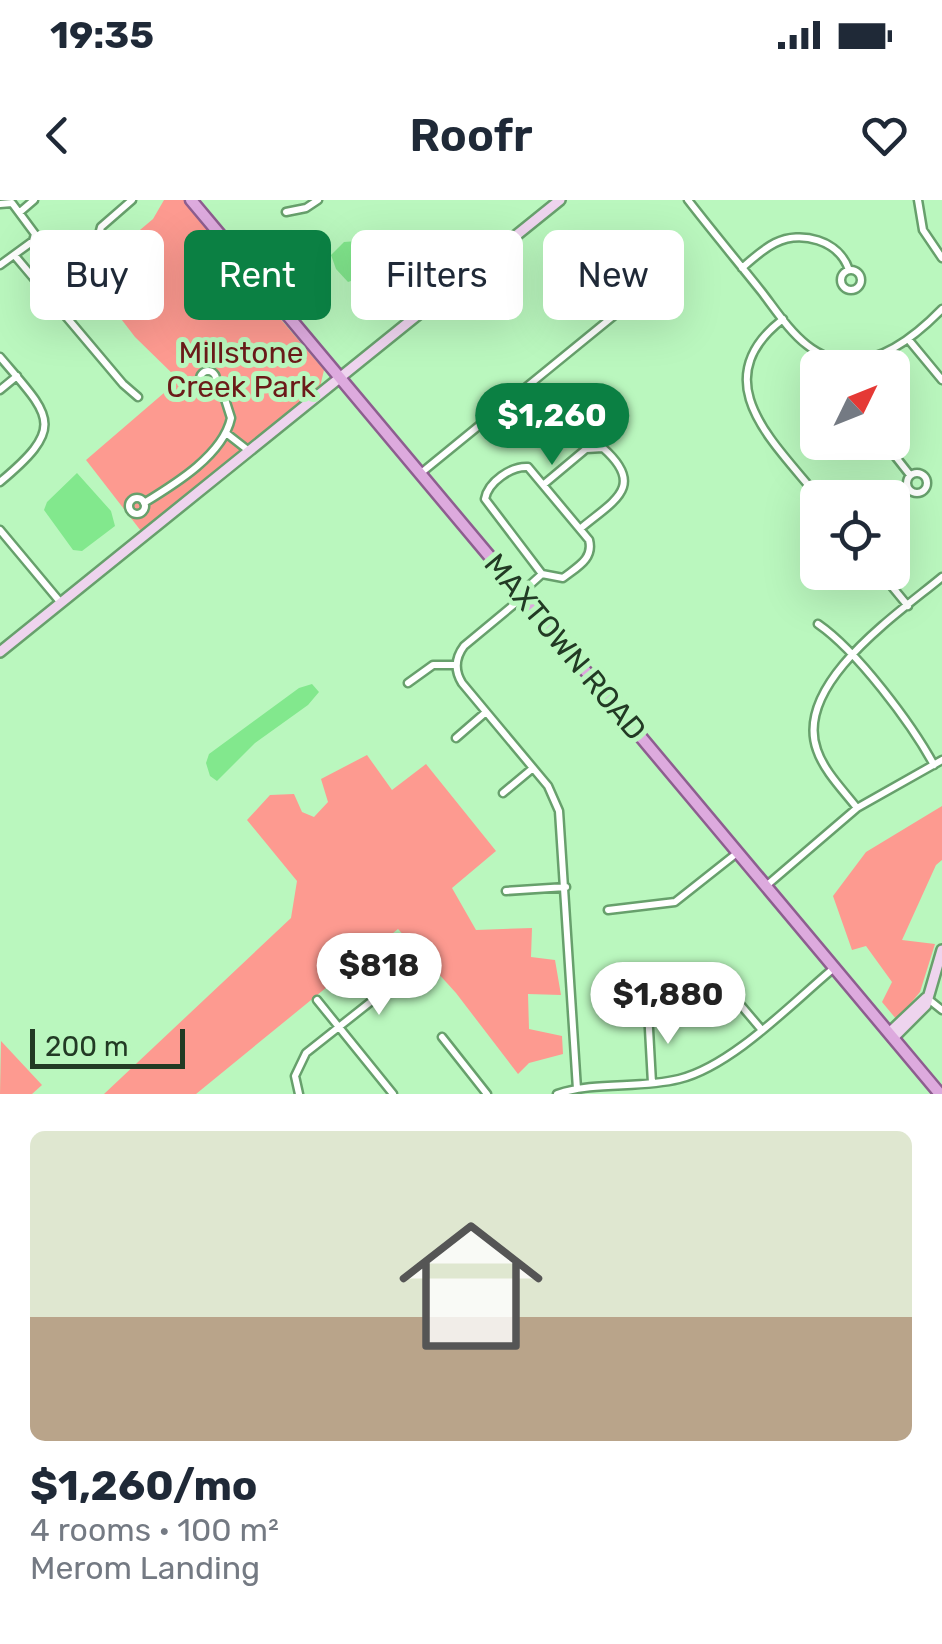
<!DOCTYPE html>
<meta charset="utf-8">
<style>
body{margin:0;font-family:Rubik,sans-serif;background:#f2f2f3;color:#1f2937;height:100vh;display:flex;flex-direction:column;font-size:38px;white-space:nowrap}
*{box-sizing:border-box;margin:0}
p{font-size:32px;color:#747a83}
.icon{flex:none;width:55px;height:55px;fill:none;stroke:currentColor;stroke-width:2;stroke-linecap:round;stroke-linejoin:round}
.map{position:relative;height:894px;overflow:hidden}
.details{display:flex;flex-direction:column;background:#fff;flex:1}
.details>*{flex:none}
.hud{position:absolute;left:30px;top:30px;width:882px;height:90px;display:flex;gap:20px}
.needle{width:65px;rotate:47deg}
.buttons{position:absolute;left:800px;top:150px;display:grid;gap:20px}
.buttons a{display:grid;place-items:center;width:110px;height:110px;border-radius:15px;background:#fff;box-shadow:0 10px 40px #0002;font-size:50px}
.scale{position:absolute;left:30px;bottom:25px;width:155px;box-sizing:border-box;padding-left:10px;border:5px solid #223a24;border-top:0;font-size:28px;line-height:35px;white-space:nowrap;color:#223a24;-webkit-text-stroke:8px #baf7be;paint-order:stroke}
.price{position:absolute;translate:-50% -85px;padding:0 22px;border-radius:35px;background:#fff;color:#222;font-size:32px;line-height:65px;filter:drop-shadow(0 2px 5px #0008)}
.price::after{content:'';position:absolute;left:50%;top:60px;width:30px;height:22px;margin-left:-15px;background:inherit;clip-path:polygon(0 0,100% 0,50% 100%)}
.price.current{background:#0b8043;color:#fff}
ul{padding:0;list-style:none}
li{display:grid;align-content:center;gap:20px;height:530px;padding:0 30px}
li span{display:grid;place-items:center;height:310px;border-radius:15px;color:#555}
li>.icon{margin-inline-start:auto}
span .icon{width:180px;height:180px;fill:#fffc;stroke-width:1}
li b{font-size:42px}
.tag{padding:0 35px;border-radius:15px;background:#fff;box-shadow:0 10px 40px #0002;font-size:35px;line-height:90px}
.tag.current{background:#0b8043;color:#fff}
.status{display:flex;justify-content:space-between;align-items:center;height:70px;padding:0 50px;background:#fff;direction:ltr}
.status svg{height:28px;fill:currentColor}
header{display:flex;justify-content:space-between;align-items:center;height:130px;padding:0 30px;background:#fff;font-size:45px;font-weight:600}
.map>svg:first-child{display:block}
.green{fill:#fd9a90}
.water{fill:#82e88d}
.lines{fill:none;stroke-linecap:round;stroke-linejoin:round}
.street-casing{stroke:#67a06c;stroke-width:11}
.secondary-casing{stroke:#67a06c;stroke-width:14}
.primary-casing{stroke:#8d5e8f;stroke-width:15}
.street{stroke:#fff;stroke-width:6}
.secondary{stroke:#eed4ee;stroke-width:9}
.primary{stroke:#ddaade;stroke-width:10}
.labels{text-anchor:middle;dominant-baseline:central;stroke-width:10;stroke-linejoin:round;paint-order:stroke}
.park-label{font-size:30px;fill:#6b1b19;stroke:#baf7be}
.street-label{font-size:30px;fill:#223a24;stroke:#baf7be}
</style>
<div class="status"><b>19:35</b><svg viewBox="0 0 49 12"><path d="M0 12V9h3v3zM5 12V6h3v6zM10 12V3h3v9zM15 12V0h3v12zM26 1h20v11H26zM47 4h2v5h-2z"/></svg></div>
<header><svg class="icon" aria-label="back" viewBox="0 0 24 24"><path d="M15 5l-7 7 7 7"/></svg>Roofr<svg class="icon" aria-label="heart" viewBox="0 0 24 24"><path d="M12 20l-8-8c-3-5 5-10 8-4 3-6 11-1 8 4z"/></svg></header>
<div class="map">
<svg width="942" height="894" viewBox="0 0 942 894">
<rect width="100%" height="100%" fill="#baf7be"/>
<path class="green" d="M 164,0 L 184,0 L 241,69 L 242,74 L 324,170 L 320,187 L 141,331 L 86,260 L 179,180 L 135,137 L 115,111 L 115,93 L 127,47 L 134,35 L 153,19 Z
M 367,555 L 392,590 L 426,564 L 496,651 L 452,688 L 476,730 L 532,728 L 531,757 L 555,760 L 561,795 L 528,794 L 529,829 L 562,836 L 563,854 L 529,863 L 518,874 L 456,793 L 398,729 L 196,894 L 104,894 L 291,718 L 297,681 L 247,620 L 270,595 L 294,594 L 302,612 L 314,617 L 328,602 L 321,579 Z
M 942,606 L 942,660 L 936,665 L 902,740 L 935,744 L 920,792 L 897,820 L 882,802 L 892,782 L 866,746 L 852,750 L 833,696 L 866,652 Z
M 1,841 L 42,885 L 32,894 L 0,894 Z"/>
<path class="water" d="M 368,33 L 380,35 L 388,41 C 387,58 366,77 348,82 L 336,69 L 331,55 L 344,42 L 357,41 Z
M 77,273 L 111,311 L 115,326 L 82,351 L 73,350 L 44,310 L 47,302 Z
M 312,484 L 319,492 L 308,505 L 255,543 L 217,581 L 210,576 L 206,563 L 209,554 L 299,488 Z"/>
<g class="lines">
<g class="street-casing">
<path id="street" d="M 688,0 C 712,31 737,61 761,91 C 775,109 789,131 807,145 C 855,183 906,146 942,109
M 918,0 L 923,30 L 942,58
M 0,4 L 12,3 L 35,34 L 33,41 L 0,65
M 20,12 L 34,0
M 286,12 L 306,8 L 318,0
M 15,56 L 123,184 L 138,197
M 742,68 C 752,59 763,49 775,43 C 801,30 839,40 849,70
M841 80a10 10 0 1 1 20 0a10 10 0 1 1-20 0Z
M 54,102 L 91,65 L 101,27 L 132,0
M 783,119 C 703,181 774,242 819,298
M 908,139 L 942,180
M 0,157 C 51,217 67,226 0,282
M200 179a8 8 0 1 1 16 0a8 8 0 1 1-16 0Z
M 0,190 L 17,176
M 226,233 L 249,251
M 884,242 L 910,275
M 421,273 L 649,87
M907 283a10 10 0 1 1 20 0a10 10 0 1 1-20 0Z
M 543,285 L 586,249 L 603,248 C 647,287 613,301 580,329
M129 306a8 8 0 1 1 16 0a8 8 0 1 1-16 0Z
M 144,303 C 175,284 223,255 231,218 L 224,196 L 213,185
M 0,330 L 61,403
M 880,372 L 908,406
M 521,393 L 542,374 L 563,378 C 577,367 594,359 589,340 L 528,267 C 511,266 488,282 485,299 L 542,374
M 523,397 L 464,446 C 455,458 454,470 462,483 L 548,586 L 559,611 L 577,889
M 818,424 C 857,451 911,523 934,565
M 408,483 L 433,465 L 456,465
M 456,538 L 486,512
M 503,593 L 533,568
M 857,608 C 843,590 824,571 817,550 C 793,484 899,413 942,377
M 766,686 L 857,608 L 942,560
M 506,691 L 566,687
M 608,710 L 675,702 L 737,653
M 727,789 L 761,829
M 927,798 L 942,810
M 317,800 L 393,894
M 648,811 L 652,883
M 442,837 L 487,894
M 299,894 L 295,876 L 306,853 L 397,781
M 557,894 C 597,881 639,889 679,879 C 732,866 792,803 834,768"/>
</g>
<g class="secondary-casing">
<path id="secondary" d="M 0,452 L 560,0
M 889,833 L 926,798
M 893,838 L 926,805 L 942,750"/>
</g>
<g class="primary-casing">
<path id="primary" d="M 191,0 L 940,894"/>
</g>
<use href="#street" class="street"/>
<use href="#secondary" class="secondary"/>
<use href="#primary" class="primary"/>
</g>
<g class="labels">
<g class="park-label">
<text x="241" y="153">Millstone<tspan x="241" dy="34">Creek Park</tspan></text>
</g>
<g class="street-label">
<text transform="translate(565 447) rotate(50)">MAXTOWN ROAD</text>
</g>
</g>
</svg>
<div class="buttons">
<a><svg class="needle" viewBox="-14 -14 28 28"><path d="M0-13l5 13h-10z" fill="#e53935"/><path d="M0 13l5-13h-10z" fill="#747a83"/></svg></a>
<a><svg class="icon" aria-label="locate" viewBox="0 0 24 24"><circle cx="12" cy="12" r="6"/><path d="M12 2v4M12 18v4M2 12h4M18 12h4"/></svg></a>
</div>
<div class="scale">200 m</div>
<b class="price current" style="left:552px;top:268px">$1,260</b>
<b class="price" style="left:379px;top:818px">$818</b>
<b class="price" style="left:668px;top:847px">$1,880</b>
<div class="hud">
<a class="tag">Buy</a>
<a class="tag current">Rent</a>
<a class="tag">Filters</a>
<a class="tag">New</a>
</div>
</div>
<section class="details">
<ul>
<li><span style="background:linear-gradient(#dfe7d0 60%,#b9a48a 0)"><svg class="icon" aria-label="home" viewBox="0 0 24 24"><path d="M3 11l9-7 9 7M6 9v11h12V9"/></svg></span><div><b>$1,260/mo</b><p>4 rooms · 100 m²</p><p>Merom Landing</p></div></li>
</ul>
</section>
